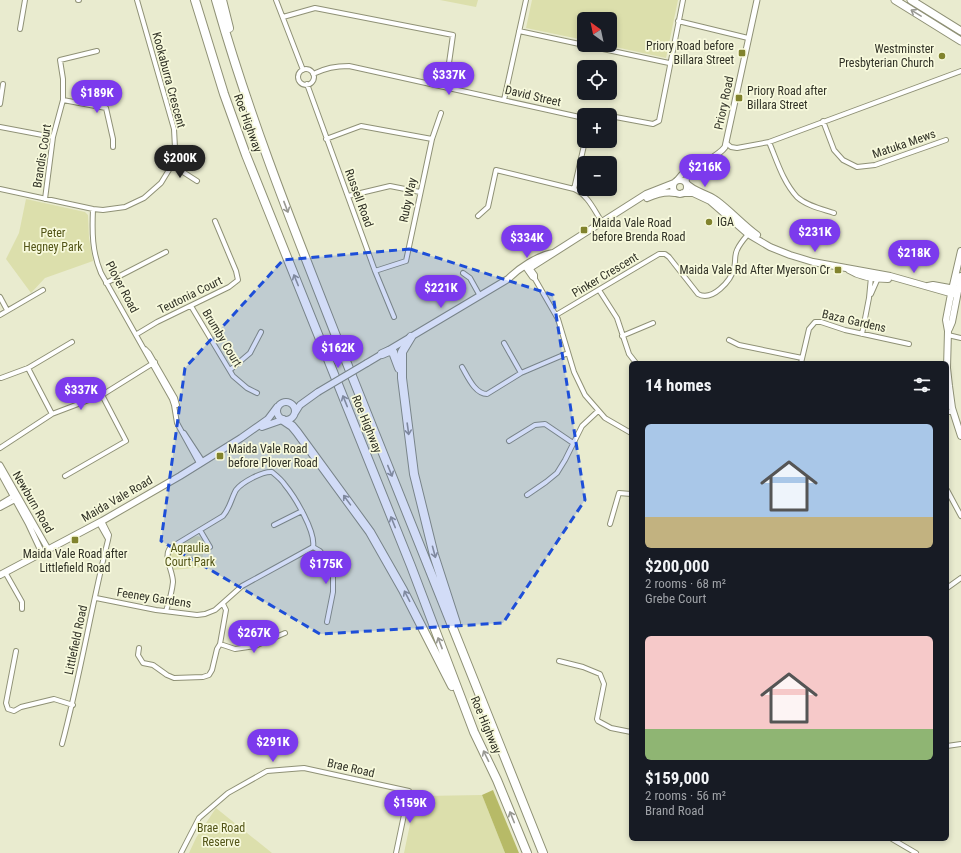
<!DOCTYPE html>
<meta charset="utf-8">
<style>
body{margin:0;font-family:"Roboto Condensed",sans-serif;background:#20242c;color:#f1f3f6;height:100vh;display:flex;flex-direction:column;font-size:15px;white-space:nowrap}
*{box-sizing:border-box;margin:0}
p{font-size:13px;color:#9ea1a6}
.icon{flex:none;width:22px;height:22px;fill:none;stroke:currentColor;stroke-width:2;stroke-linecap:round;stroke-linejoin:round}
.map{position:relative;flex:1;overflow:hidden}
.drawer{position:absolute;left:629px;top:361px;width:320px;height:480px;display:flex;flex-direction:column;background:#171b24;border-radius:6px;box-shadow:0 2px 6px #0003}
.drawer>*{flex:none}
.needle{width:26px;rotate:327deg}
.controls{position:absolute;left:577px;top:12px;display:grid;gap:8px}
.controls a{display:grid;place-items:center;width:40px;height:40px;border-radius:6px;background:#171b24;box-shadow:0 2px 6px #0003;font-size:20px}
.price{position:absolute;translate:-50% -34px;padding:0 9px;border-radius:14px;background:#7c3aed;color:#fff;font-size:13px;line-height:26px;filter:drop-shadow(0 1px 2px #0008)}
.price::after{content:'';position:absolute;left:50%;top:24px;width:12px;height:9px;margin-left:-6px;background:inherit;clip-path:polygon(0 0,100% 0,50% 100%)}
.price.selected{background:#222;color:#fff}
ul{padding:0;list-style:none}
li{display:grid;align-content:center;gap:8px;height:212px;padding:0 16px}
li span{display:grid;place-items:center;height:124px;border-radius:6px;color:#555}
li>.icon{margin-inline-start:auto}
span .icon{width:72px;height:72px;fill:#fffc;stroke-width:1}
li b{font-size:17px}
h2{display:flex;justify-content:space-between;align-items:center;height:48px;padding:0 16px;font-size:17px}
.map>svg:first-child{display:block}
.green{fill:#dcdfac}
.forest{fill:#b7ba67}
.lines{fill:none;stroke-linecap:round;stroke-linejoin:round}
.minor-casing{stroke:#8f9176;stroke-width:6}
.tertiary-casing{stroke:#8f9176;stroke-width:7}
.secondary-casing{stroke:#8f9176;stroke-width:8}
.primary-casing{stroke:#8f9176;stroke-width:9}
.motorway-casing{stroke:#8f9176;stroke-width:10}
.minor{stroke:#fff;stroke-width:4}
.tertiary{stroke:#fff;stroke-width:5}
.secondary{stroke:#fff;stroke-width:6}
.primary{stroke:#fff;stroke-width:7}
.motorway{stroke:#fff;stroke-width:8}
.secondary-bridge-casing{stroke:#8f9176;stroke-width:8;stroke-linecap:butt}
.secondary-bridge{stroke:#fff;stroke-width:6}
.oneway{stroke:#989892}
.marked{fill:#1d4ed8;fill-opacity:0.2;stroke:#1d4ed8;stroke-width:3;stroke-dasharray:8 5;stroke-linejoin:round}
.poi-dot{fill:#81832d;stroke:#f7f9dc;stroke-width:1.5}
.labels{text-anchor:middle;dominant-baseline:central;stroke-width:3.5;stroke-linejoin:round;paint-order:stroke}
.poi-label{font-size:12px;fill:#303126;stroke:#f7f9dc;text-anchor:start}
.street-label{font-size:12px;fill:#303126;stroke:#f7f9dc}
.park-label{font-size:12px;fill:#525416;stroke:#f7f9dc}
</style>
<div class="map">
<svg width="961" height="853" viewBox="0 0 961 853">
<rect width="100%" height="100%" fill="#e9ebcf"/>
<path class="green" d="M 440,0 L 478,0 L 476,7 Z
M 532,0 L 678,0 L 666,58 L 606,45 L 610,45 L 610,19 L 584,19 L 584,40 L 526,28 Z
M 26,199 L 85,212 L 88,215 L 89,238 L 93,261 L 45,278 L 31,293 L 6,259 L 19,233 Z
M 198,536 L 200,537 L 204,542 L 202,567 L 174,570 L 169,556 C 174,547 188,538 198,536 Z
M 482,795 L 505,853 L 404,853 L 414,805 L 418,799 L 423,796 Z
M 216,808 L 272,853 L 189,853 L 196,838 Z"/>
<path class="forest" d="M 493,790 L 519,853 L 505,853 L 482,795 Z"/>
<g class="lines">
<g class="minor-casing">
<path id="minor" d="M 78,0 L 79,0
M 276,0 L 303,70
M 283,17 L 315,8 L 453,35 L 449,63
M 678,21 L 748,38
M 20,29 L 25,0
M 519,31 L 584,45
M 584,45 L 669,63
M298 77a8 8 0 1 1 16 0a8 8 0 1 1-16 0Z
M 313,74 C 326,68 335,66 349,66 L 584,118
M 307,84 L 375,271 L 394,317
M 63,100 L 106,108 L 113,139 L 113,147
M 504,100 L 526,0
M 0,104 L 3,84
M 593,115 L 595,114 L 603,115
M 610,116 L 653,124 L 659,121 L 683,0
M 823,121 L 834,150 L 843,160 L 857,167 L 875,165 L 946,140
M 0,127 L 53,137
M 326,139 L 361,126 L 432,139
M 585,141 L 574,189 C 588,195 594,210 602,222
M 769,142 C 777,161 783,182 797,197 C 807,206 822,209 834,213
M 726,143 L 731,147 L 737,148 L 769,142 L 961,71
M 172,165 L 197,181
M 0,189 L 93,209 L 103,210 L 125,207 L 144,198 L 161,183 L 172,165 L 175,148 L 174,129 L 137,0
M 348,196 L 390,186 L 420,192
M 45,199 L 53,137 L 63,100 L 63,79 L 60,60 L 97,51
M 93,209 C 92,232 92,252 101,273 L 172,399 L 174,405 L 177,423 L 199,463
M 478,216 L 488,207 L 496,170 L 574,189
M 528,265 L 535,275 L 535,279 L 558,319 L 574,372 L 585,395 L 605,418 L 631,433
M 525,267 L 532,277 L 535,279
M 375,271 L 406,261 L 432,139 L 441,113
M 463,273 L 470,278 L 480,296
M 106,283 L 166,252
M 599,290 L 617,318 L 629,354 L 636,363
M 871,294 L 878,278
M 0,297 L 7,310
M 191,306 L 233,376 L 247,388 L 257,393
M 0,315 L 43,290
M 556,315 L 659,254 L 665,254 L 669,257 L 698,294 C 712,302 731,281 734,268 C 736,262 734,256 737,250 C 740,243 745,238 750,232
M 137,334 L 157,322 L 229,287 L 238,280 L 236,271 L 215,221
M 862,334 L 869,298 L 871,277
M 948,335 L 961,338
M 622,336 L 653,323
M 729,340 L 739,345 L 802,358
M 504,343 L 521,373
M 145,349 L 149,353 L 175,398 L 177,405
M 801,363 L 809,329 L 815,322 L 821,322 L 845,330 L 909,344
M 462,367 C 468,377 475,394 487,394 L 521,373 L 568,353
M 28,368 L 52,414
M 230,370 L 250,353 L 261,332
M 1,378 L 28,368 L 72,342
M 947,412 L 953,412
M 184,433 L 203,462
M 509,441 L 535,425 L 545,424 L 573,443
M 0,448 L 52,414 L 102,395 L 155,362
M 65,476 L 126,441 L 102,395
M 947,490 L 961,516
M 527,495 L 546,482 L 557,473 L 565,460 L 582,426 L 598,411
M 0,504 L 15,495
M 0,508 L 17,499
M 99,523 L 108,539
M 610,524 L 619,493 L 631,494
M 274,525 L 302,511
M 200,530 L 210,547
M 313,547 L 320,551 L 324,556 L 333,575 L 333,592 L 327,622
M 5,572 L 22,602 L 22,609
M 947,588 L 961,578
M 96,598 L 156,610 L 197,615 L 205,614 L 215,610 L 242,586 L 313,547 C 316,532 295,497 285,485 C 282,480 277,476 272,472 C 263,471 242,482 236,490 C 231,499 230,508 223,516 L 170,548 C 163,557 173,571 173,582 C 172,592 169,602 166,611
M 220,644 L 235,649 L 255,646 L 285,633
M 139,648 L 138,655 L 143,663 L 153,665 L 167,675 L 174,678 L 203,677 L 209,675 L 212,670 L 217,649 L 220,644 L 226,610 L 223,604
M 16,651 L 6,703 L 8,709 L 14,711 L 21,707 L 54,699 L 73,705
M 559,661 L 583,667 L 600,674 L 604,684 L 597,719 L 598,721 L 611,728 L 631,732
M 62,744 C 80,677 91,608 108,540 L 109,535 L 102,521
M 947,746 L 961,744
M 892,839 L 916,853
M 181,853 L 199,818 L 228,793 L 267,771 L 304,768 L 409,791 L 396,853"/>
</g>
<g class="tertiary-casing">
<path id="tertiary" d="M 677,180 L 682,174 L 690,168
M 686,183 C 685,168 716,160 725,147 L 757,0
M 0,465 L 48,549
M 0,472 L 28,523 L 42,553"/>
</g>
<g class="secondary-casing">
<path id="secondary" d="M673 187a7 7 0 1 1 14 0a7 7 0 1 1-14 0Z
M 686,183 C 694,192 707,193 716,200 C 731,211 742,224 757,235
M 683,193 L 693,193 L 710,201 L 748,234 L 770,247 L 790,255 L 813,262 L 890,276 L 957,295
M 647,198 C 656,194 665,191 675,193
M 961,251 L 951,294 L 946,320 L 948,331 L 947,368 L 949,386 L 952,408 L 961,436
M 533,266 L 646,194 L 674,183
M 849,270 C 860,277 876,279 888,279
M 928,286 L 933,285 L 955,289
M 949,329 L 952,322 L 961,276
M 367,363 L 508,279 C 519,268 537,256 553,253
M277 411a9 9 0 1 1 18 0a9 9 0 1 1-18 0Z
M 295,413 L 300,405 L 318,392
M 262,427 L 282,420
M 0,575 L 102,521 L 180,476 L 241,438 L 268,419 L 277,407"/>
</g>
<g class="primary-casing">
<path id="primary" d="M 895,0 L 961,41
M 911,0 L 961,31"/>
</g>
<g class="motorway-casing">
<path id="motorway" d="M 195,0 L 224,94 L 246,155 L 411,566 L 474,732 L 497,780 L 527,853
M 216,0 C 249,117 294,229 338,341 C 405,512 475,682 543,853
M 222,0 L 229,28
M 411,337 L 402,352 L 402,378 L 414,474 L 434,555 L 456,623
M 382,354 L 389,351 L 393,352 L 399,368
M 283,420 L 292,426 L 297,432 L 370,532 L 403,590 L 452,686"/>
</g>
<use href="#minor" class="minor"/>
<use href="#tertiary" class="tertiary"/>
<use href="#secondary" class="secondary"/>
<use href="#primary" class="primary"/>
<use href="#motorway" class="motorway"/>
<g class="secondary-bridge-casing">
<path id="secondary-bridge" d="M 318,392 L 367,363"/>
</g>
<use href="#secondary-bridge" class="secondary-bridge"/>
</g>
<defs><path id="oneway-shaft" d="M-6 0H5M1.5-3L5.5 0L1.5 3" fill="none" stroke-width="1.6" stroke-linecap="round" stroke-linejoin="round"/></defs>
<g class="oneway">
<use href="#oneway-shaft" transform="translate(916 13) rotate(-149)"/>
<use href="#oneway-shaft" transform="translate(286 207) rotate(69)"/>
<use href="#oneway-shaft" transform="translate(296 280) rotate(-112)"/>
<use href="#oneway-shaft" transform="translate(345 401) rotate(-112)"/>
<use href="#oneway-shaft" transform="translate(408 429) rotate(82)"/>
<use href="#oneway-shaft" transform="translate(390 471) rotate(68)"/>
<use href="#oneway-shaft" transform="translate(347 500) rotate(-126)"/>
<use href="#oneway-shaft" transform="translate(393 522) rotate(-112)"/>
<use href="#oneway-shaft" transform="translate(434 552) rotate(75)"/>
<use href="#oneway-shaft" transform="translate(407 596) rotate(-117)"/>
<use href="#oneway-shaft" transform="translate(440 643) rotate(-111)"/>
<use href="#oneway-shaft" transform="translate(486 756) rotate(-116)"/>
<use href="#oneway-shaft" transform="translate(512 817) rotate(-112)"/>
</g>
<path class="marked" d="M 410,249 L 553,295 L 585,500 L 503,623 L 320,634 L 161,541 L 185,368 L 283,260 Z"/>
<g class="poi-dot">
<rect x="738" y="49" width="8" height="8" rx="2"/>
<circle cx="942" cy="56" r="4"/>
<rect x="735" y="94" width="8" height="8" rx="2"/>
<circle cx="709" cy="222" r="4"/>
<rect x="580" y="226" width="8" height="8" rx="2"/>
<rect x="834" y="266" width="8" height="8" rx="2"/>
<rect x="216" y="452" width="8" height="8" rx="2"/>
<rect x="71" y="536" width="8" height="8" rx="2"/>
</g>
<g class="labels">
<g class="poi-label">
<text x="734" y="46" text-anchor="end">Priory Road before<tspan x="734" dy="14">Billara Street</tspan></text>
<text x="934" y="49" text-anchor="end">Westminster<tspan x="934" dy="14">Presbyterian Church</tspan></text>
<text x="747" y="91">Priory Road after<tspan x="747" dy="14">Billara Street</tspan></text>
<text x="717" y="222">IGA</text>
<text x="592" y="223">Maida Vale Road<tspan x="592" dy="14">before Brenda Road</tspan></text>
<text x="830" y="270" text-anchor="end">Maida Vale Rd After Myerson Cr</text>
<text x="228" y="449">Maida Vale Road<tspan x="228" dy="14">before Plover Road</tspan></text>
<text x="75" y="554" text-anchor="middle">Maida Vale Road after<tspan x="75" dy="14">Littlefield Road</tspan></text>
</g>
<g class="street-label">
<text transform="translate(169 80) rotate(75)">Kookaburra Crescent</text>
<text transform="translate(533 96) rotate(13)">David Street</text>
<text transform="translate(724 103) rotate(-78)">Priory Road</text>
<text transform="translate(248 123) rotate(70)">Roe Highway</text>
<text transform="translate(904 144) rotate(-19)">Matuka Mews</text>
<text transform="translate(42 156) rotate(-81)">Brandis Court</text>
<text transform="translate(359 198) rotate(70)">Russell Road</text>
<text transform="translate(408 200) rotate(-78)">Ruby Way</text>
<text transform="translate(605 275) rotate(-31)">Pinker Crescent</text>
<text transform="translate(122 287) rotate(62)">Plover Road</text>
<text transform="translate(190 295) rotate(-26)">Teutonia Court</text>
<text transform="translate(854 321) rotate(13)">Baza Gardens</text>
<text transform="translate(222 338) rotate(59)">Brumby Court</text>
<text transform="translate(367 424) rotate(68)">Roe Highway</text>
<text transform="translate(117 499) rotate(-30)">Maida Vale Road</text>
<text transform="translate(33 502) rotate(60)">Newburn Road</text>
<text transform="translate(154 598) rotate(9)">Feeney Gardens</text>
<text transform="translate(76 640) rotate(-78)">Littlefield Road</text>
<text transform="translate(486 725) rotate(67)">Roe Highway</text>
<text transform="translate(351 768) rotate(13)">Brae Road</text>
</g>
<g class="park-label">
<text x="53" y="233">Peter<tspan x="53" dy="14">Hegney Park</tspan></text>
<text x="190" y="548">Agraulia<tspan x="190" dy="14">Court Park</tspan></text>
<text x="221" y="828">Brae Road<tspan x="221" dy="14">Reserve</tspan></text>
</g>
</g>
</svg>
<div class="controls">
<a><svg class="needle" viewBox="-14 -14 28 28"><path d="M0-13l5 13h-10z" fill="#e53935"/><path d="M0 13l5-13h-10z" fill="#9ea1a6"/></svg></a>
<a><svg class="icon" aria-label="locate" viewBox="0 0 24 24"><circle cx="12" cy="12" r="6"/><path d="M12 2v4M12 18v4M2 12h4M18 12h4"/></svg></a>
<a>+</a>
<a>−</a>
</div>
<b class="price" style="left:449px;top:96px">$337K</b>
<b class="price" style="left:97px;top:114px">$189K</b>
<b class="price selected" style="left:180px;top:179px">$200K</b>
<b class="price" style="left:705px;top:188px">$216K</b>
<b class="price" style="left:815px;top:253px">$231K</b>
<b class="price" style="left:527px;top:259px">$334K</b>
<b class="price" style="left:914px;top:274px">$218K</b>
<b class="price" style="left:441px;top:309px">$221K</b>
<b class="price" style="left:338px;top:369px">$162K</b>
<b class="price" style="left:81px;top:411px">$337K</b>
<b class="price" style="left:326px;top:585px">$175K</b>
<b class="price" style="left:254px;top:654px">$267K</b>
<b class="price" style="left:273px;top:763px">$291K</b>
<b class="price" style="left:410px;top:824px">$159K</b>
<section class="drawer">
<h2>14 homes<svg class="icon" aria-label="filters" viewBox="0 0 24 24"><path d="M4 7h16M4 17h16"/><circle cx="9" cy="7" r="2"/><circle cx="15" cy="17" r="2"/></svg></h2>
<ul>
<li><span style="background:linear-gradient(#a9c7e8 75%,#c2b280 0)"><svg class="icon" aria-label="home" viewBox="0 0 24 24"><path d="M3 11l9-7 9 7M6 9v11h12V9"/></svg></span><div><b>$200,000</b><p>2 rooms · 68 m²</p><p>Grebe Court</p></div></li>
<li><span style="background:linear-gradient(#f6c9c9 75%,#8fb573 0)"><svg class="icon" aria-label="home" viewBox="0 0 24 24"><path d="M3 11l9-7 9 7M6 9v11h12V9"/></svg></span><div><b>$159,000</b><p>2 rooms · 56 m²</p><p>Brand Road</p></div></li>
</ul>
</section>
</div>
